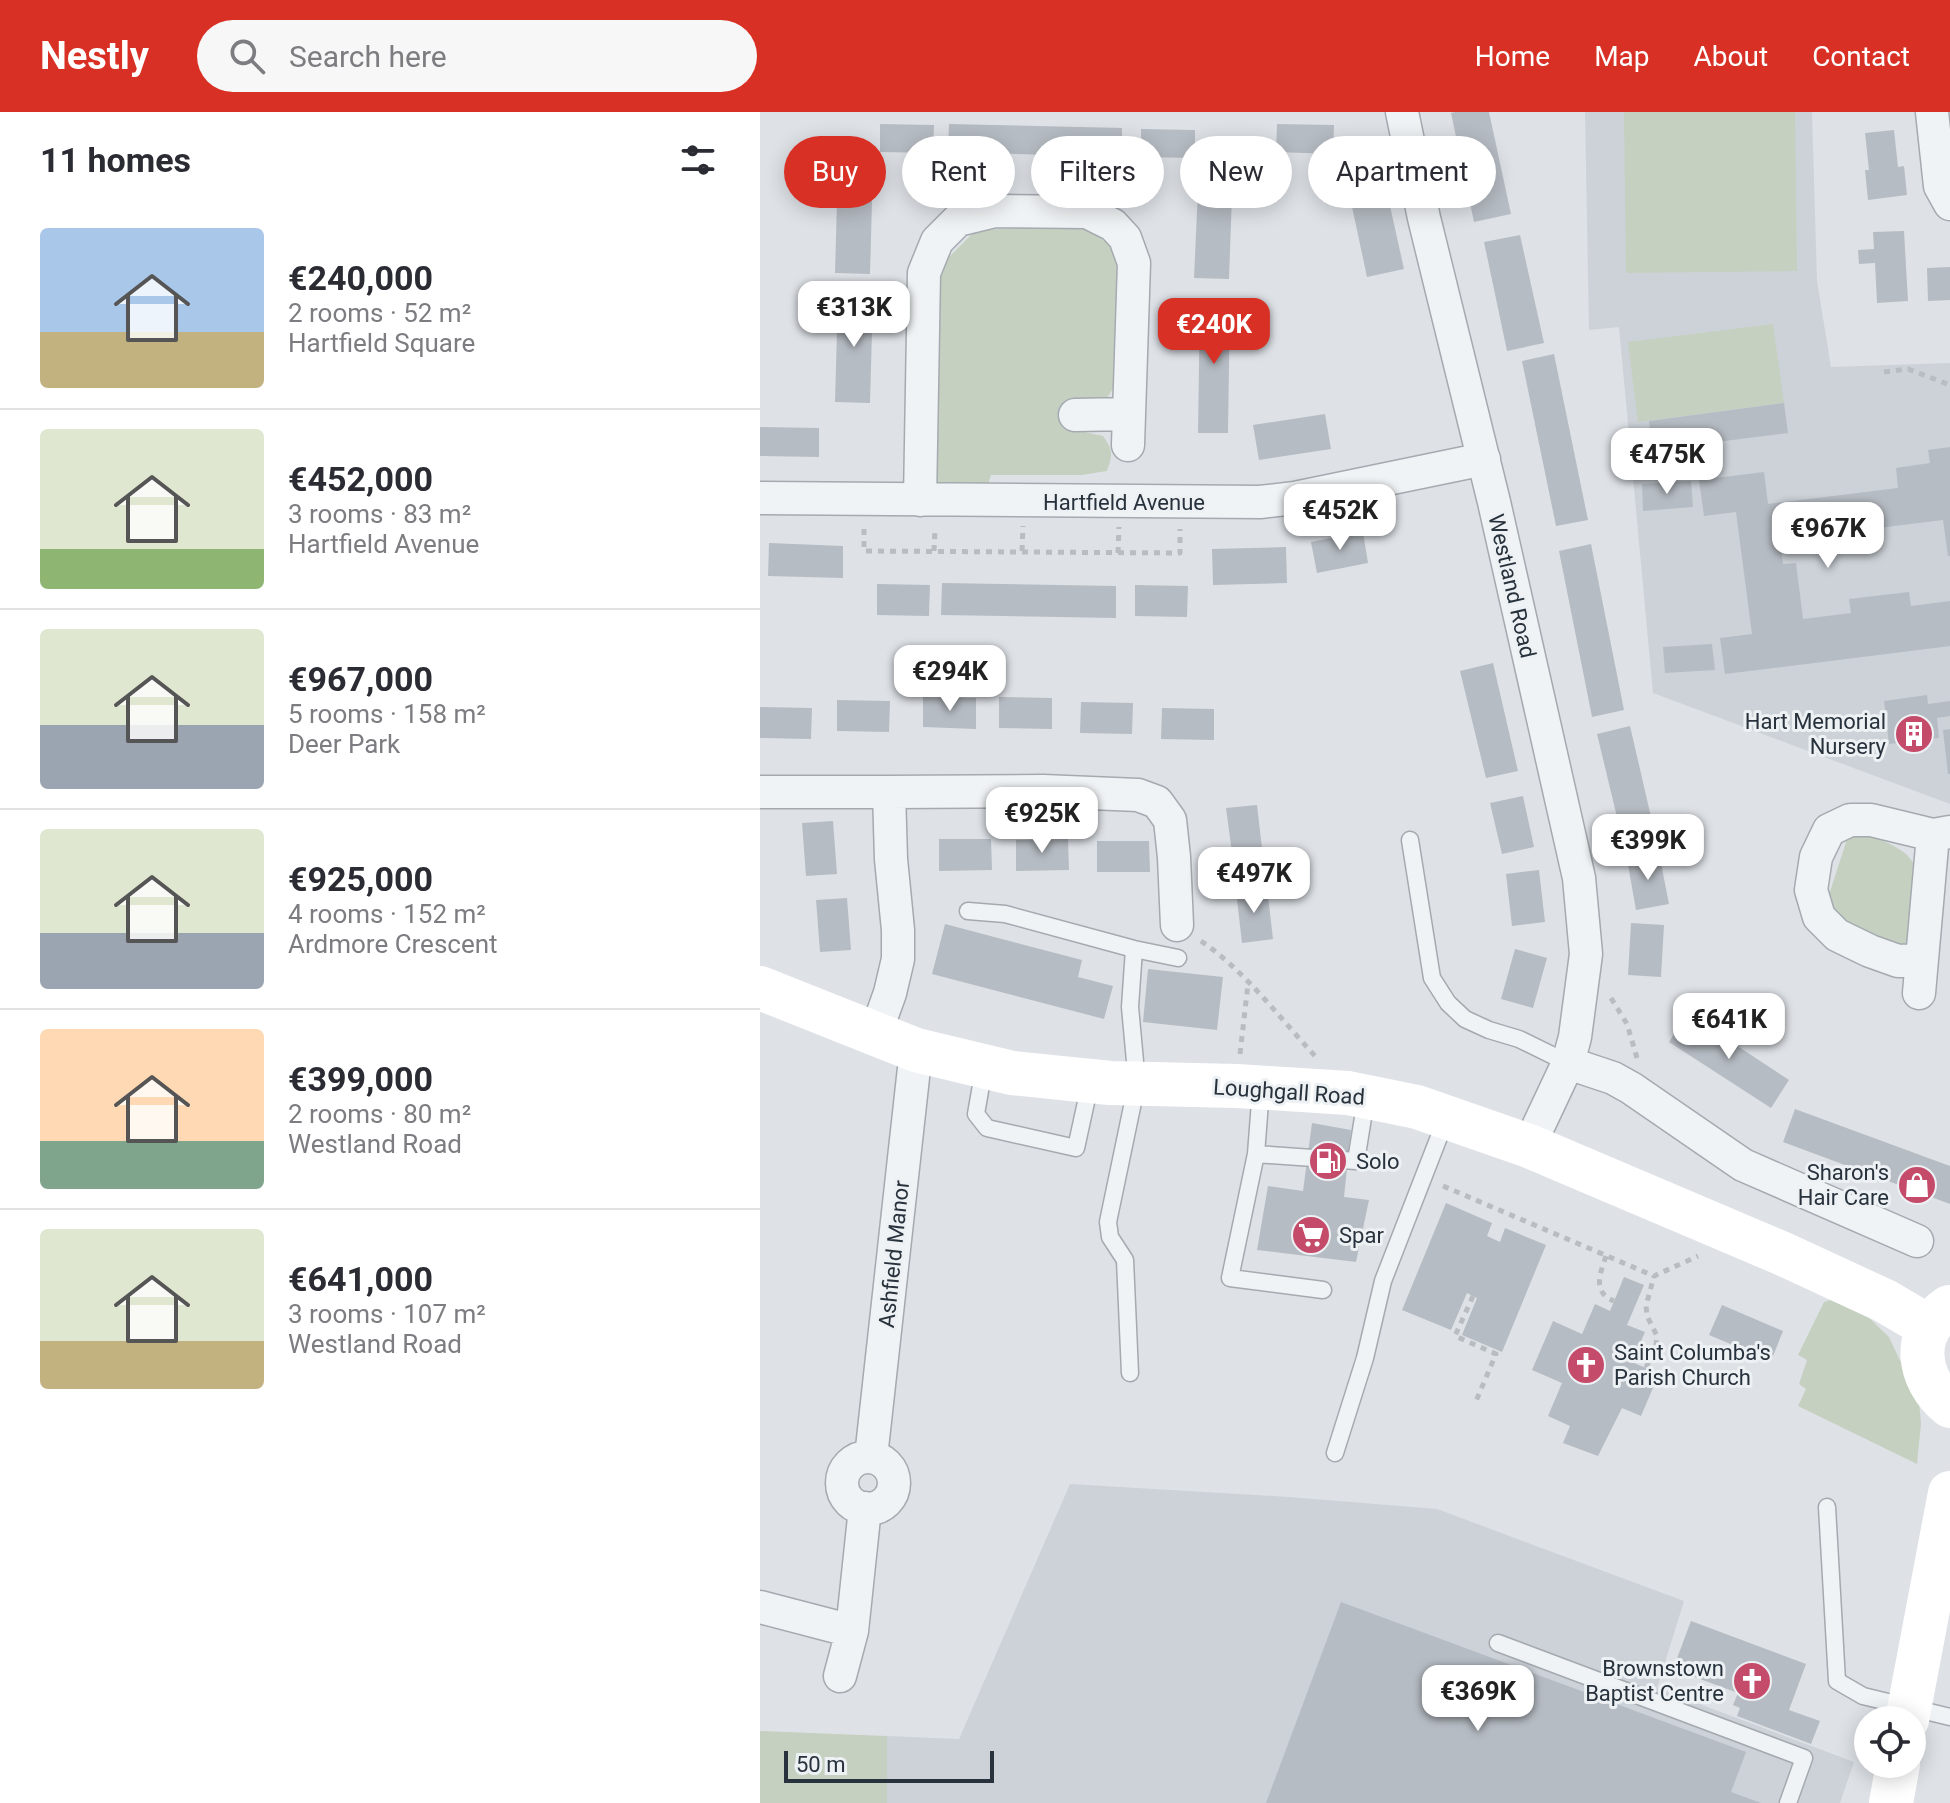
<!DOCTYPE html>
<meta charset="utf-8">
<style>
body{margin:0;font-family:Roboto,sans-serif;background:#f7f7f7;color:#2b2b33;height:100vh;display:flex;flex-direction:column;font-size:30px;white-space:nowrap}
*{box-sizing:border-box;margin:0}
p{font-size:26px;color:#7c7c81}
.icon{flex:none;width:44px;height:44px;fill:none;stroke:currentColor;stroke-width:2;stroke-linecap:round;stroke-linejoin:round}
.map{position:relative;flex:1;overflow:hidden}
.drawer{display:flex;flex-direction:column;background:#fff;width:760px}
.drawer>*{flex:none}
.banner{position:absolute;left:24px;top:24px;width:760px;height:72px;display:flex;gap:16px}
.tools{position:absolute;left:1094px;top:1594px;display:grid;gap:16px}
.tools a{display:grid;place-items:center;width:72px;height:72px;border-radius:50%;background:#fff;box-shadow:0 4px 20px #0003;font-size:40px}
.scale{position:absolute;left:24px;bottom:20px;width:210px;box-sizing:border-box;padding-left:8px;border:4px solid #28323c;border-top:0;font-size:22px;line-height:28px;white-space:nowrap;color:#28323c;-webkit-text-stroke:6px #edf1f4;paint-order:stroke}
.price{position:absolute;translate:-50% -68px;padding:0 18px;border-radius:16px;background:#fff;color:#222;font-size:26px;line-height:52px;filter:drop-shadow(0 2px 4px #0008)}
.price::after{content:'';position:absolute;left:50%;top:48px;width:24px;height:18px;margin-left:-12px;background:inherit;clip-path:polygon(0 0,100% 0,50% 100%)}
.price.current{background:#d93025;color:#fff}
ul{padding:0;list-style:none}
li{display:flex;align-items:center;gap:24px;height:200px;padding:0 40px}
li+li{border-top:2px solid #e1e1e2}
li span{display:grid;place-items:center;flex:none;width:224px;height:160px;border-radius:8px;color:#555}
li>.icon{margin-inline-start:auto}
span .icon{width:96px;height:96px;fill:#fffc;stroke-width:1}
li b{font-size:34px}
h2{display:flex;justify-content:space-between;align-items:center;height:96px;padding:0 40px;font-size:34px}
.chip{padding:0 28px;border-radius:36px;background:#fff;box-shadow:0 4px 20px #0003;font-size:28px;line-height:72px}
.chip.current{background:#d93025;color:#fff}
header{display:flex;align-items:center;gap:48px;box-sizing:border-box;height:112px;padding:0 40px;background:#d93025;color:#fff}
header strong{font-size:38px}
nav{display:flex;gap:44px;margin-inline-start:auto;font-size:28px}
.search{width:560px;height:72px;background:#f7f7f7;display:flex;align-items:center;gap:20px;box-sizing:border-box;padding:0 28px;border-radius:44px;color:#7c7c81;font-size:30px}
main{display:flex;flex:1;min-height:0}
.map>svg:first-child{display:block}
.built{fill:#ccd2d8}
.green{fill:#c6d0c0}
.building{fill:#b6bcc3}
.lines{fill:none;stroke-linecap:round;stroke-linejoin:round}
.service-casing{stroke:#a4aab0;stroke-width:19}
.minor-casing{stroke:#a4aab0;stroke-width:35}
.path{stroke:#b8bdc1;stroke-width:5;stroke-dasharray:6 6;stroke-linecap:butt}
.service{stroke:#f0f3f5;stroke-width:16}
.minor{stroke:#f0f3f5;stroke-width:32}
.secondary{stroke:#fff;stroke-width:44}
.labels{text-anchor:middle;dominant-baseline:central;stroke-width:6;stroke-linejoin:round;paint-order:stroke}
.street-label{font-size:22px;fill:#28323c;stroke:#edf1f4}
.poi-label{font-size:22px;fill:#28323c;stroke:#edf1f4;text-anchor:end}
</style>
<header>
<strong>Nestly</strong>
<div class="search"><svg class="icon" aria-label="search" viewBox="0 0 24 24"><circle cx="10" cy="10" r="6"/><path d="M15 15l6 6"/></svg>Search here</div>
<nav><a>Home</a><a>Map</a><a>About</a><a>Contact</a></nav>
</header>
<main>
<section class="drawer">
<h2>11 homes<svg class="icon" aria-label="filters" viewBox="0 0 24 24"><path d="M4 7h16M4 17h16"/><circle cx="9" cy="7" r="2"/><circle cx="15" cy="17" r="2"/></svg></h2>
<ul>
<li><span style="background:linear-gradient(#a9c7e8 65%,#c2b280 0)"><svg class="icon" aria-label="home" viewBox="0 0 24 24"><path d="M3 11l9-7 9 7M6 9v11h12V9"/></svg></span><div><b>€240,000</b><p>2 rooms · 52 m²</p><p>Hartfield Square</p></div></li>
<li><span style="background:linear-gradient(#dfe7d0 75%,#8fb573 0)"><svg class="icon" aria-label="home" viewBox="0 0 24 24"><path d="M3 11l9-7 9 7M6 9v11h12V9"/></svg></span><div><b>€452,000</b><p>3 rooms · 83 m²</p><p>Hartfield Avenue</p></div></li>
<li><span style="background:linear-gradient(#dfe7d0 60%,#9aa5b1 0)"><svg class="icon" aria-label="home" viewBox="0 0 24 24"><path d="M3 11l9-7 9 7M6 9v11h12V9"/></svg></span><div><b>€967,000</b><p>5 rooms · 158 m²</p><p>Deer Park</p></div></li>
<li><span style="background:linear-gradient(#dfe7d0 65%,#9aa5b1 0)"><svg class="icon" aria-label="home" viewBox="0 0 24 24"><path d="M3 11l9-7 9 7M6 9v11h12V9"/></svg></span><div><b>€925,000</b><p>4 rooms · 152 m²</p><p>Ardmore Crescent</p></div></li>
<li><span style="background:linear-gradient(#ffd9b3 70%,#7fa58c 0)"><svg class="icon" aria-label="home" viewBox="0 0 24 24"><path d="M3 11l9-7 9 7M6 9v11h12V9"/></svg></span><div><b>€399,000</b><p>2 rooms · 80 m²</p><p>Westland Road</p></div></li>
<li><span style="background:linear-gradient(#dfe7d0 70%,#c2b280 0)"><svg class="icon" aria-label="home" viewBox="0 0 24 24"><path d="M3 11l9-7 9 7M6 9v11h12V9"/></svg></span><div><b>€641,000</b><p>3 rooms · 107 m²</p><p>Westland Road</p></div></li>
</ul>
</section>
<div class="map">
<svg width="1190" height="1691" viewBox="0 0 1190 1691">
<rect width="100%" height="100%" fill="#dee2e7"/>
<path class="built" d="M 825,0 L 1052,0 L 1057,169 L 1071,255 L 1190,251 L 1190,692 L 893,581 L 859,215 L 829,218 Z
M 310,1372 L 529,1385 L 677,1397 L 924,1489 L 897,1576 L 1094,1650 L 1080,1691 L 127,1691 L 127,1624 L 199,1627 Z"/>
<path class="green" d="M 864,0 L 1035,0 L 1037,159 L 866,161 Z
M 315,111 L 343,128 L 354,137 L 357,159 L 354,275 L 345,289 L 310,317 L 343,324 C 353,338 353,342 347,359 L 322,363 L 231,363 L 224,386 L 197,385 L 165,367 L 170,164 L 215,119 Z
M 1013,212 L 1024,291 L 878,310 L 868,230 Z
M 1109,723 C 1123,729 1144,736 1152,749 C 1165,770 1155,807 1152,830 L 1138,838 L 1072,806 L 1066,792 L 1088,724 Z
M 1077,1186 L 1100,1197 L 1129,1225 L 1159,1289 L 1161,1312 L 1157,1352 L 1038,1294 L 1046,1277 L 1039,1272 L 1047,1248 L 1038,1243 L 1064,1190 Z
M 0,1619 L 127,1624 L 127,1691 L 0,1691 Z"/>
<path class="building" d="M 695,0 L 729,0 L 751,102 L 714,110 L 691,1 Z
M 120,12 L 174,13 L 173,41 L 120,40 Z
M 189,12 L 362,16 L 362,45 L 188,40 Z
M 517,12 L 574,13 L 573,42 L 516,40 Z
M 381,17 L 435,18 L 435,46 L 381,45 Z
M 1134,18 L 1138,55 L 1144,54 L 1147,83 L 1108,88 L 1105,58 L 1109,58 L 1105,21 Z
M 620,49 L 644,157 L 607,165 L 584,57 Z
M 78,53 L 113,54 L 110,162 L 75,161 Z
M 439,55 L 473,56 L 469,167 L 434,166 Z
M 1144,119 L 1148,189 L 1117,191 L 1115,151 L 1099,152 L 1098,138 L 1114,137 L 1113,120 Z
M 760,123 L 784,231 L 747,239 L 724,130 Z
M 1190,155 L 1190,188 L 1168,189 L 1167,156 Z
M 78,183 L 113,184 L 110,291 L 75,290 Z
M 440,187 L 470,188 L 468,321 L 438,321 Z
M 794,242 L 828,408 L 796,414 L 762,249 Z
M 1024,291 L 1028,321 L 893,338 L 889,309 Z
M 565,302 L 571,337 L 499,348 L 493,313 Z
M 0,315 L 59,316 L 59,345 L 0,344 Z
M 1190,335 L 1190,444 L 1188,444 L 1183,408 L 1020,428 L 1023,452 L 1036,451 L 1043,507 L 1091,501 L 1089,487 L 1149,480 L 1151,494 L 1190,489 L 1190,534 L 965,562 L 960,526 L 992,522 L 976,400 L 944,404 L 939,368 L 1004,360 L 1008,392 L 1138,376 L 1136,356 L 1170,351 L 1168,338 Z
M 931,369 L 933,395 L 883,399 L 882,372 Z
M 603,420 L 608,451 L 557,461 L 551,430 Z
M 9,431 L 83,434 L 83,466 L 8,464 Z
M 831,432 L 864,598 L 832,605 L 799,439 Z
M 526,435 L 527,471 L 453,473 L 452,437 Z
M 182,471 L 356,474 L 356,506 L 181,503 Z
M 117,472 L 170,473 L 169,504 L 117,503 Z
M 375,473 L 428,474 L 427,505 L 375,504 Z
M 952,532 L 955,558 L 905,561 L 903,535 Z
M 733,551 L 758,659 L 726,666 L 700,559 Z
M 1167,583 L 1168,592 L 1190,589 L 1190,604 L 1177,606 L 1179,626 L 1129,632 L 1124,589 Z
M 163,585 L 216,586 L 216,617 L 163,615 Z
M 239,585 L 292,586 L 292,617 L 239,616 Z
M 77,588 L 130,589 L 129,620 L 77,619 Z
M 321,590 L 373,591 L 372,622 L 320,621 Z
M 0,595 L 52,596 L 51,627 L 0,626 Z
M 402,596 L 454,597 L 454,628 L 401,627 Z
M 870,614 L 895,722 L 863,730 L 837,622 Z
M 1190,617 L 1190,662 L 1188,662 L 1183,618 Z
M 763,684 L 774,735 L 742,742 L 730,691 Z
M 497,693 L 503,745 L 473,748 L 466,696 Z
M 73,709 L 77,762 L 46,764 L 42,711 Z
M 179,727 L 231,727 L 232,758 L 179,759 Z
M 308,727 L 309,758 L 256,759 L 256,728 Z
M 337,729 L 389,729 L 390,760 L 337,760 Z
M 899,741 L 909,792 L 876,798 L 867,747 Z
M 779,758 L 785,810 L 752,814 L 746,762 Z
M 507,775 L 513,827 L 482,831 L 476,779 Z
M 87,786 L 91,838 L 60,840 L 56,788 Z
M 871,811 L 904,813 L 901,865 L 868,863 Z
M 185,812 L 322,848 L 318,865 L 353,874 L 344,907 L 172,862 Z
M 755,837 L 787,846 L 773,896 L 741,887 Z
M 388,857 L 463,865 L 457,918 L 383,910 Z
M 927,901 L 1029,968 L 1011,996 L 909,930 Z
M 1035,997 L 1190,1054 L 1190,1092 L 1023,1030 Z
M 552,1011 L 591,1018 L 584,1085 L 609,1088 L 596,1150 L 497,1138 L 508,1074 L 543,1079 Z
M 686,1091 L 732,1111 L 727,1124 L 740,1130 L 745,1116 L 786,1133 L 742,1240 L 702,1223 L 717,1186 L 707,1181 L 691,1218 L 642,1198 Z
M 864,1165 L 884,1173 L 867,1213 L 885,1220 L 872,1250 L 899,1262 L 881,1304 L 862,1296 L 838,1344 L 803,1331 L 810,1314 L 788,1304 L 802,1271 L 772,1258 L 793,1209 L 822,1222 L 835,1192 L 850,1199 Z
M 962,1193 L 1023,1219 L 1011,1249 L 949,1223 Z
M 581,1490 L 986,1640 L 971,1680 L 1001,1691 L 506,1691 Z
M 931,1509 L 1046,1552 L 1029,1598 L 1060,1609 L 1051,1632 L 977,1604 L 980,1596 L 973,1593 L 978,1581 L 913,1557 Z"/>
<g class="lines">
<g class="service-casing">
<path id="service" d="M 650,728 L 672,866 L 688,891 L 705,907 L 729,918 L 759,927 L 808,951
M 208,799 L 245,802 L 374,837 L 418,846
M 224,956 L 216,1002 L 227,1016 L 316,1036 L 330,972
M 501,977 L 496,1042 L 596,1049 L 606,987
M 496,1042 L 470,1166 L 563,1178
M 370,1261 L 365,1148 L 350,1125 L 348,1110 L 377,971 L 370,895 L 374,837
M 575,1341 L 605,1246 L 623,1169 L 686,1007
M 1067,1395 L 1077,1569 L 1103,1584 L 1190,1605
M 738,1531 L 1044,1646 L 1028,1691"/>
</g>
<g class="minor-casing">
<path id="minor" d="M 642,0 L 664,106 L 734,390 L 819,766 L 826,842 L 815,925 L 808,951 L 769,1034
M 1172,0 L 1180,74 L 1190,92
M 315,303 L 369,302
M 0,386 L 500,390 L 535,386 L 724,347
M 160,388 L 164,161 L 177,129 L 198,108 L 235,99 L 327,100 L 353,113 L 365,126 L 374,151 L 368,333
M 0,680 L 129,680
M 1161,848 L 1138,849 L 1110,839 L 1077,823 L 1059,805 L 1051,778 L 1056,745 L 1069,718 L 1090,708 L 1111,708 L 1173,723 L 1190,720
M 1159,881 L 1173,723
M 115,923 L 130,881 L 138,847 L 138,818 L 131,747 L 129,680 L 283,679 L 378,683 L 397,690 L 410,708 L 414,745 L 417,813
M 808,951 L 853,966 L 871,976 L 983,1053 L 1157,1129
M 111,1345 L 156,938
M82 1371a26 26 0 1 1 52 0a26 26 0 1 1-52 0Z
M 0,1495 L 92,1519
M 80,1564 L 92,1519 L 105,1396"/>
</g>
<path class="path" d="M 1124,260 L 1148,257 L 1190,273
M 104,417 L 104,439 L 420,441 L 420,417
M 174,439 L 175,417
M 262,439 L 263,414
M 358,441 L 359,415
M 441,829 C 484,858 520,906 555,944
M 851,886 L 867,912 L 877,946
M 480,942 L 488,872
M 683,1074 L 894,1164 L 938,1144
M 846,1144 C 840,1162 832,1180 854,1189
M 713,1184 L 695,1224 L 736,1242 L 716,1289
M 886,1256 L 896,1233 L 897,1224 L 887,1204 L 886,1194 L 894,1164"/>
<use href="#service" class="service"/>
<use href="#minor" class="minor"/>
<path class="secondary" d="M 0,876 L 156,938 L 252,961 L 350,971 L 477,974 L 588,981 L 657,995 L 769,1034 L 1021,1141 L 1125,1189 L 1169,1215
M 1189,1195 C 1150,1221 1157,1267 1190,1294
M 1147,1608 L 1190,1381
M 1131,1691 L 1138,1652"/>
</g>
<defs>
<g id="building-disc" transform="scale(2)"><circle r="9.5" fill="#c44b6a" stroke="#edf1f4"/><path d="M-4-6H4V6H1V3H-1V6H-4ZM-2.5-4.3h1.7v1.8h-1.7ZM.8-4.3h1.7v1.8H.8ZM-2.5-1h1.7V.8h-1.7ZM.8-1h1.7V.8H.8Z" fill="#fff"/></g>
<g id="fuel-disc" transform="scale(2)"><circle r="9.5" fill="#c44b6a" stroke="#edf1f4"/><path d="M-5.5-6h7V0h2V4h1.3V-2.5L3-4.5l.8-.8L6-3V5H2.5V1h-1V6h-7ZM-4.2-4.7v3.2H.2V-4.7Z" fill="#fff"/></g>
<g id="shop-disc" transform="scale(2)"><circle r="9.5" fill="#c44b6a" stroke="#edf1f4"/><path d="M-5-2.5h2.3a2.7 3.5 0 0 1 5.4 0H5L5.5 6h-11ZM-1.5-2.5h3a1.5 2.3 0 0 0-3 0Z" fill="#fff"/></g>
<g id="supermarket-disc" transform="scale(2)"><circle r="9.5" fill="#c44b6a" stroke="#edf1f4"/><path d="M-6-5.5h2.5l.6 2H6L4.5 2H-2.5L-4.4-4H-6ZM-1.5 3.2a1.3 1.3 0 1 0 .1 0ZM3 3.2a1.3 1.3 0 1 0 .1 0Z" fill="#fff"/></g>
<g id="church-disc" transform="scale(2)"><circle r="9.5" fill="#c44b6a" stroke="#edf1f4"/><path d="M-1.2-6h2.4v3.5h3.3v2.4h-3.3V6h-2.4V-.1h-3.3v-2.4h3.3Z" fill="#fff"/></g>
</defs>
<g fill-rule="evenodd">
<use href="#building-disc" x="1154" y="622"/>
<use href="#fuel-disc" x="568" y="1049"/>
<use href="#shop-disc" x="1157" y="1073"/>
<use href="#supermarket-disc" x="551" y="1123"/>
<use href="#church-disc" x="826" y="1253"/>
<use href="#church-disc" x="992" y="1569"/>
</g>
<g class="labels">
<g class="street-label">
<text x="364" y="390">Hartfield Avenue</text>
<text transform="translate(752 474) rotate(77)">Westland Road</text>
<text transform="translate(529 980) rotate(4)">Loughgall Road</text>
<text transform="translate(134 1142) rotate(-84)">Ashfield Manor</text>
</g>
<g class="poi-label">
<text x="1126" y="609">Hart Memorial<tspan x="1126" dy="25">Nursery</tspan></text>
<text x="596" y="1049" text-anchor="start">Solo</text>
<text x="1129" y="1060">Sharon's<tspan x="1129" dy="25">Hair Care</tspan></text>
<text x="579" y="1123" text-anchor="start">Spar</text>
<text x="854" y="1240" text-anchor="start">Saint Columba's<tspan x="854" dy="25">Parish Church</tspan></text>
<text x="964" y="1556">Brownstown<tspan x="964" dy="25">Baptist Centre</tspan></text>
</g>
</g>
</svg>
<div class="tools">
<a><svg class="icon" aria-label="locate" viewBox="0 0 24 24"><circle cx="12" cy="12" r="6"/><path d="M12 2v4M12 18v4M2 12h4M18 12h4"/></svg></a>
</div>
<div class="scale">50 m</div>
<b class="price" style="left:94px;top:237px">€313K</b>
<b class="price current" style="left:454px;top:254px">€240K</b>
<b class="price" style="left:907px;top:384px">€475K</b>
<b class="price" style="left:580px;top:440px">€452K</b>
<b class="price" style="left:1068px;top:458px">€967K</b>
<b class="price" style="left:190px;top:601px">€294K</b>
<b class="price" style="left:282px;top:743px">€925K</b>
<b class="price" style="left:888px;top:770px">€399K</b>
<b class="price" style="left:494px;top:803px">€497K</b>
<b class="price" style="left:969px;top:949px">€641K</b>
<b class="price" style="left:718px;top:1621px">€369K</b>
<div class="banner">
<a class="chip current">Buy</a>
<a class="chip">Rent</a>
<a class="chip">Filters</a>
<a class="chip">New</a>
<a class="chip">Apartment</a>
</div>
</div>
</main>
